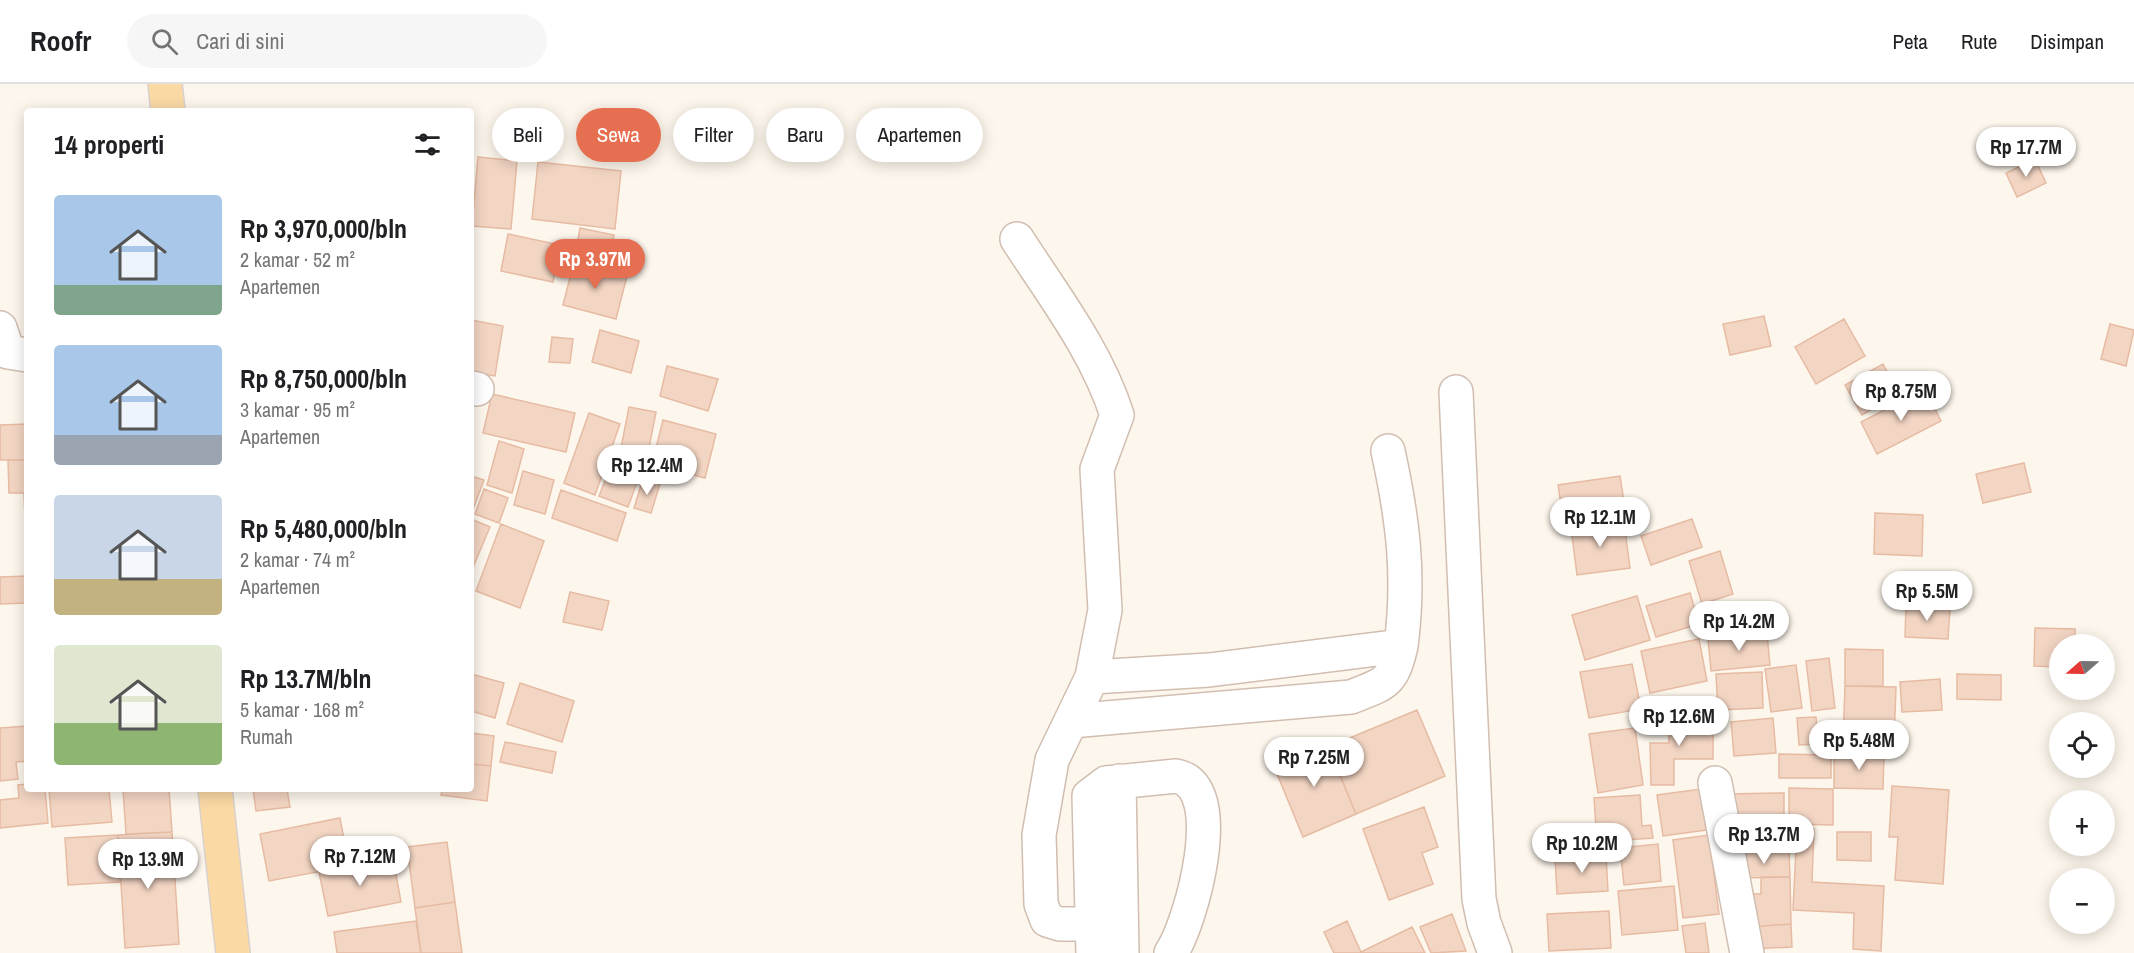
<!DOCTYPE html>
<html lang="id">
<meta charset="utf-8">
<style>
body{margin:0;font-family:"Archivo Narrow",sans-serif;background:#f6f6f6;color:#202124;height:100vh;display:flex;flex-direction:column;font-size:22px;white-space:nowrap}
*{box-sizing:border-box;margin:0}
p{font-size:20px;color:#757577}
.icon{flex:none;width:33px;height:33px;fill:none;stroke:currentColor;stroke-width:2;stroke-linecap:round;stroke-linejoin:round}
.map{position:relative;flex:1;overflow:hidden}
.sheet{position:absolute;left:24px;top:24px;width:450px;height:684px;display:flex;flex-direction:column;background:#fff;border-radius:6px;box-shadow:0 3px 15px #0003}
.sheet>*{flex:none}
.top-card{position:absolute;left:492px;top:24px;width:570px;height:54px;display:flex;gap:12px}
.needle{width:39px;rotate:250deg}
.buttons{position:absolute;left:2049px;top:550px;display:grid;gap:12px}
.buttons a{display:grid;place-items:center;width:66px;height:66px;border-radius:50%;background:#fff;box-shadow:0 3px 15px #0003;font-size:30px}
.price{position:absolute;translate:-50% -51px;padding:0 14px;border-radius:21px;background:#fff;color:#222;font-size:20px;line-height:39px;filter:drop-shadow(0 2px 3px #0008)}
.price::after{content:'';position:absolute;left:50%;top:36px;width:18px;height:14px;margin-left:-9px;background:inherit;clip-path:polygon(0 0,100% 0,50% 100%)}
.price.selected{background:#e76f51;color:#fff}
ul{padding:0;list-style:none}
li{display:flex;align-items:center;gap:18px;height:150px;padding:0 30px}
li span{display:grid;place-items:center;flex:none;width:168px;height:120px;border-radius:6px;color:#555}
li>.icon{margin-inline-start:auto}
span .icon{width:72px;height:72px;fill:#fffc;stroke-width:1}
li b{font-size:26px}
h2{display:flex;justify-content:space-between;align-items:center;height:72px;padding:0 30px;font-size:26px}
.pill{padding:0 21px;border-radius:27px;background:#fff;box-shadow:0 3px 15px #0003;font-size:21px;line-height:54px}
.pill.selected{background:#e76f51;color:#fff}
header{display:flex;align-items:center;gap:36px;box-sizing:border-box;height:84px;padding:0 30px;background:#fff;border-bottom:2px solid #e0e0e0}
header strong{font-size:28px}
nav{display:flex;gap:33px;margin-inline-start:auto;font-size:21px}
.search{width:420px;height:54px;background:#f6f6f6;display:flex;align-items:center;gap:15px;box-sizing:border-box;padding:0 21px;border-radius:33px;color:#757577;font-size:22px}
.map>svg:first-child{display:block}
.building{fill:#f3d5c3;stroke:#e6bba3;stroke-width:1.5}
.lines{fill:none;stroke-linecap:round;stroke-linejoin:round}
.minor-casing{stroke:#d1beb0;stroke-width:36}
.major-casing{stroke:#dad1cd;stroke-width:36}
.minor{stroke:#fff;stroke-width:33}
.major{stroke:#fbd9a5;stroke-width:33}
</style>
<header>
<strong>Roofr</strong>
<div class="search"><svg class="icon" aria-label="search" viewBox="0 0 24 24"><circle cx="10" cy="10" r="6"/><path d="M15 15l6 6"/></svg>Cari di sini</div>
<nav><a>Peta</a><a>Rute</a><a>Disimpan</a></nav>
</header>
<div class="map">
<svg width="2134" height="869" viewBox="0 0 2134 869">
<rect width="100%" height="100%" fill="#fdf6ec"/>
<path class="building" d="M 478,73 L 517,77 L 511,145 L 472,142 Z
M 2035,75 L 2046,99 L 2017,113 L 2006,89 Z
M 538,78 L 621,87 L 615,145 L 532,135 Z
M 580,144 L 614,151 L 608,184 L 574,178 Z
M 508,150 L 560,161 L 553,198 L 501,187 Z
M 574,178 L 608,184 L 627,192 L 616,235 L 563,221 Z
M 1764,232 L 1771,262 L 1730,271 L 1723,240 Z
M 1844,235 L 1865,272 L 1816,300 L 1795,263 Z
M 471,236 L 503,242 L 495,292 L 471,288 Z
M 2110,240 L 2134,246 L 2126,282 L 2101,275 Z
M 600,246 L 639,257 L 631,289 L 592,278 Z
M 552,253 L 573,255 L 570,279 L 549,278 Z
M 1883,280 L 1899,310 L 1862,331 L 1845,301 Z
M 667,282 L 718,295 L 708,327 L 660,312 Z
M 1925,305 L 1941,337 L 1877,370 L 1861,338 Z
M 492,310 L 575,329 L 566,368 L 483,349 Z
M 629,323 L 656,328 L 648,369 L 621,364 Z
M 589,329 L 620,340 L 595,411 L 564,399 Z
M 663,336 L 716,350 L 705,394 L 652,380 Z
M 27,340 L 27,376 L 0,376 L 0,341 Z
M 499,357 L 524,365 L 512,409 L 487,401 Z
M 616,369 L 644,379 L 628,423 L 599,412 Z
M 8,376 L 27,376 L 27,435 L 25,435 L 24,409 L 9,409 Z
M 2024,379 L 2031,408 L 1983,419 L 1976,390 Z
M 523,387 L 554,396 L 545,430 L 514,421 Z
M 471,392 L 484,396 L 471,431 Z
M 1620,392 L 1625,424 L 1563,433 L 1558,401 Z
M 643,395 L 660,400 L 651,429 L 634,424 Z
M 484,405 L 508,414 L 499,439 L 475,430 Z
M 561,406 L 626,429 L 617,457 L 552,434 Z
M 1875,429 L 1923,431 L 1922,472 L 1874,470 Z
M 471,435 L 490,443 L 471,488 Z
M 1692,435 L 1702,463 L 1651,481 L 1641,452 Z
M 1624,438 L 1630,484 L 1577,491 L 1571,444 Z
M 501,440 L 544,457 L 520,524 L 476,507 Z
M 1720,467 L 1733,510 L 1702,520 L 1689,477 Z
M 27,492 L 27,519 L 0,520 L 0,493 Z
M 570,508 L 609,517 L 602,546 L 563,538 Z
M 1690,509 L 1699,540 L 1656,553 L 1646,522 Z
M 1637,512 L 1650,556 L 1585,576 L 1572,531 Z
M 1906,522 L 1950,524 L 1948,555 L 1905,553 Z
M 2035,544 L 2075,545 L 2075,561 L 2060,561 L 2060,583 L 2034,582 Z
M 1767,550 L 1770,581 L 1711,587 L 1708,555 Z
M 1699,555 L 1707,597 L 1650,609 L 1641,567 Z
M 1845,565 L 1883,566 L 1883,602 L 1845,602 Z
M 1829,574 L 1835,624 L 1812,627 L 1806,577 Z
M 1632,580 L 1641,625 L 1589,634 L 1580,588 Z
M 1796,581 L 1802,624 L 1771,628 L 1765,585 Z
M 1762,588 L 1763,624 L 1718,626 L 1716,590 Z
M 471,590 L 504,599 L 495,634 L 471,627 Z
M 1957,590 L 2001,591 L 2001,616 L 1957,615 Z
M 1940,595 L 1942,626 L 1902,628 L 1900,598 Z
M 520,599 L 574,617 L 562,658 L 507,640 Z
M 1845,602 L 1896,603 L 1894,658 L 1843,657 Z
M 1417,626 L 1445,692 L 1356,730 L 1328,663 Z
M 1668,626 L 1692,626 L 1692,645 L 1713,645 L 1713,675 L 1674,675 L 1674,701 L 1651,701 L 1650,659 L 1669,659 Z
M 1816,633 L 1818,660 L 1799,661 L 1797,634 Z
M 1773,634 L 1776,669 L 1734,672 L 1731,638 Z
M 27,642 L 27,677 L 16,678 L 18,695 L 0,697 L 0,644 Z
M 1635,644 L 1643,701 L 1598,709 L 1589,650 Z
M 471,649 L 494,652 L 491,682 L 471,680 Z
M 1325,654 L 1356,730 L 1303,753 L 1273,680 Z
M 505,658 L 556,668 L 552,689 L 500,678 Z
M 1834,669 L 1884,670 L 1883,705 L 1834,704 Z
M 1779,670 L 1831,671 L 1831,694 L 1779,694 Z
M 471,680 L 491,682 L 487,717 L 441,711 L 442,705 L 471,705 Z
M 27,700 L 27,705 L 45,705 L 48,739 L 0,744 L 0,716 L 19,714 L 18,701 Z
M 1892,702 L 1949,706 L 1943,800 L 1895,796 L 1898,753 L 1889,753 Z
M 1789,704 L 1833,705 L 1833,741 L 1789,740 Z
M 49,705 L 109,705 L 112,738 L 52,743 Z
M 123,705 L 169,705 L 172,748 L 126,750 Z
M 253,705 L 287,705 L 290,723 L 256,727 Z
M 1701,705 L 1706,746 L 1663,752 L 1657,711 Z
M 1784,709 L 1784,737 L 1776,737 L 1776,762 L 1741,762 L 1741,740 L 1726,740 L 1726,710 Z
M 1640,711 L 1642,742 L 1651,741 L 1653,754 L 1597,758 L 1594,714 Z
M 1424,723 L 1438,763 L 1422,769 L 1433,800 L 1389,816 L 1363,745 Z
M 340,734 L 349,782 L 269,797 L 260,750 Z
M 1797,744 L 1814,745 L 1812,798 L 1884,802 L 1881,867 L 1853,865 L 1854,829 L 1793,826 Z
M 172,748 L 179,860 L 125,864 L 118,751 Z
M 1837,748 L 1871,748 L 1871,777 L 1837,776 Z
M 118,751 L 120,798 L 68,801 L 65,754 Z
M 1709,751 L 1719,830 L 1683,834 L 1673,756 Z
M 447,758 L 455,818 L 415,824 L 407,763 Z
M 1658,760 L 1661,797 L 1624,801 L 1620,764 Z
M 1789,767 L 1790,793 L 1739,794 L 1739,768 Z
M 1606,771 L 1608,807 L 1557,810 L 1555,774 Z
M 393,774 L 401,818 L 328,832 L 319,788 Z
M 1761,793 L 1790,793 L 1791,840 L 1748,843 L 1745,810 L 1761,810 Z
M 1674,802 L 1678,846 L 1622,851 L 1618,807 Z
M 455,818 L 462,869 L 421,869 L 415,824 Z
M 1609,827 L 1611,864 L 1549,867 L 1547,830 Z
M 1452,830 L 1466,867 L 1431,869 L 1420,843 Z
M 416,837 L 421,869 L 337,869 L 334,848 Z
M 1347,837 L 1361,868 L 1412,843 L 1425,869 L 1334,869 L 1324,848 Z
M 1705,839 L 1709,869 L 1686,869 L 1682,842 Z
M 1791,840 L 1792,863 L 1749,865 L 1748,843 Z"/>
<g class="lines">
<g class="minor-casing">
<path id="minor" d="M 1017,155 C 1053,211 1096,266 1117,331 L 1097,385 L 1105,526 L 1092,593 L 1052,676 L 1039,751 L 1041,820 L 1047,836 L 1060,840 L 1092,840
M 0,244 L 8,268 L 27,271
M 471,304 L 477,305
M 1456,308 L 1479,815 L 1484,839 L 1495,869
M 1092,593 L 1209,586 L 1401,562 C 1410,491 1403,436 1388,367
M 1071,637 L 1351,613 C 1386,599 1392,600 1401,562
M 1119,697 L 1122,869
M 1715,699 L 1747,869
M 1093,869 L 1089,712 L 1106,699 L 1176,692 C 1230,701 1191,840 1171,869"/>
</g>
<g class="major-casing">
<path id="major" d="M 165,0 L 168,27
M 215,705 L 233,869"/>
</g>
<use href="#minor" class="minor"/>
<use href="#major" class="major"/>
</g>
</svg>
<div class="buttons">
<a><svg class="needle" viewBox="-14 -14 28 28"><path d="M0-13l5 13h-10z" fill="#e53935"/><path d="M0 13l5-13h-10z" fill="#757577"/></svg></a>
<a><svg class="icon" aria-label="locate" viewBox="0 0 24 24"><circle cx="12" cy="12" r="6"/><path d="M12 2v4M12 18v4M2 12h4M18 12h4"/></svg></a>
<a>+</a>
<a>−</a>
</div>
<b class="price" style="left:2026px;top:94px">Rp 17.7M</b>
<b class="price selected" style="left:595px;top:206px">Rp 3.97M</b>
<b class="price" style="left:1901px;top:338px">Rp 8.75M</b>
<b class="price" style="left:647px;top:412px">Rp 12.4M</b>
<b class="price" style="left:1600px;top:464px">Rp 12.1M</b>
<b class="price" style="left:1927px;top:538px">Rp 5.5M</b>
<b class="price" style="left:1739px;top:568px">Rp 14.2M</b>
<b class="price" style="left:1679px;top:663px">Rp 12.6M</b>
<b class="price" style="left:1859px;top:687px">Rp 5.48M</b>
<b class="price" style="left:1314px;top:704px">Rp 7.25M</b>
<b class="price" style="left:1764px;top:781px">Rp 13.7M</b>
<b class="price" style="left:1582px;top:790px">Rp 10.2M</b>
<b class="price" style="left:360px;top:803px">Rp 7.12M</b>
<b class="price" style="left:148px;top:806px">Rp 13.9M</b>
<div class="top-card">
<a class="pill">Beli</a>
<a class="pill selected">Sewa</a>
<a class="pill">Filter</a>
<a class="pill">Baru</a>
<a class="pill">Apartemen</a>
</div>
<section class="sheet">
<h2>14 properti<svg class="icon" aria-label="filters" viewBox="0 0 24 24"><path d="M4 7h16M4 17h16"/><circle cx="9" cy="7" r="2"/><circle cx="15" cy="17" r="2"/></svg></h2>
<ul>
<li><span style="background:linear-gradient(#a9c7e8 75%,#7fa58c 0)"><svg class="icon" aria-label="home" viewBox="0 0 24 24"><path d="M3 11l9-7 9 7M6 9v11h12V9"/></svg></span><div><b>Rp 3,970,000/bln</b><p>2 kamar · 52 m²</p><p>Apartemen</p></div></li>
<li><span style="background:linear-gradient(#a9c7e8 75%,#9aa5b1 0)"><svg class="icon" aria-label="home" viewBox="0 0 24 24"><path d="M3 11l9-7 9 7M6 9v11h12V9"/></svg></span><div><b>Rp 8,750,000/bln</b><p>3 kamar · 95 m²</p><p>Apartemen</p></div></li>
<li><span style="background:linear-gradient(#c9d6e8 70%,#c2b280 0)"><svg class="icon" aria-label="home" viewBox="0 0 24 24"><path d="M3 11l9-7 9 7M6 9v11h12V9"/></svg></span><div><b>Rp 5,480,000/bln</b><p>2 kamar · 74 m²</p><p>Apartemen</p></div></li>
<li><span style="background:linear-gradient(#dfe7d0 65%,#8fb573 0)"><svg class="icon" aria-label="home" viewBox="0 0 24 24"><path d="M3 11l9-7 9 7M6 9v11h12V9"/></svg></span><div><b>Rp 13.7M/bln</b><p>5 kamar · 168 m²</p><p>Rumah</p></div></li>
</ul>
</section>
</div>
